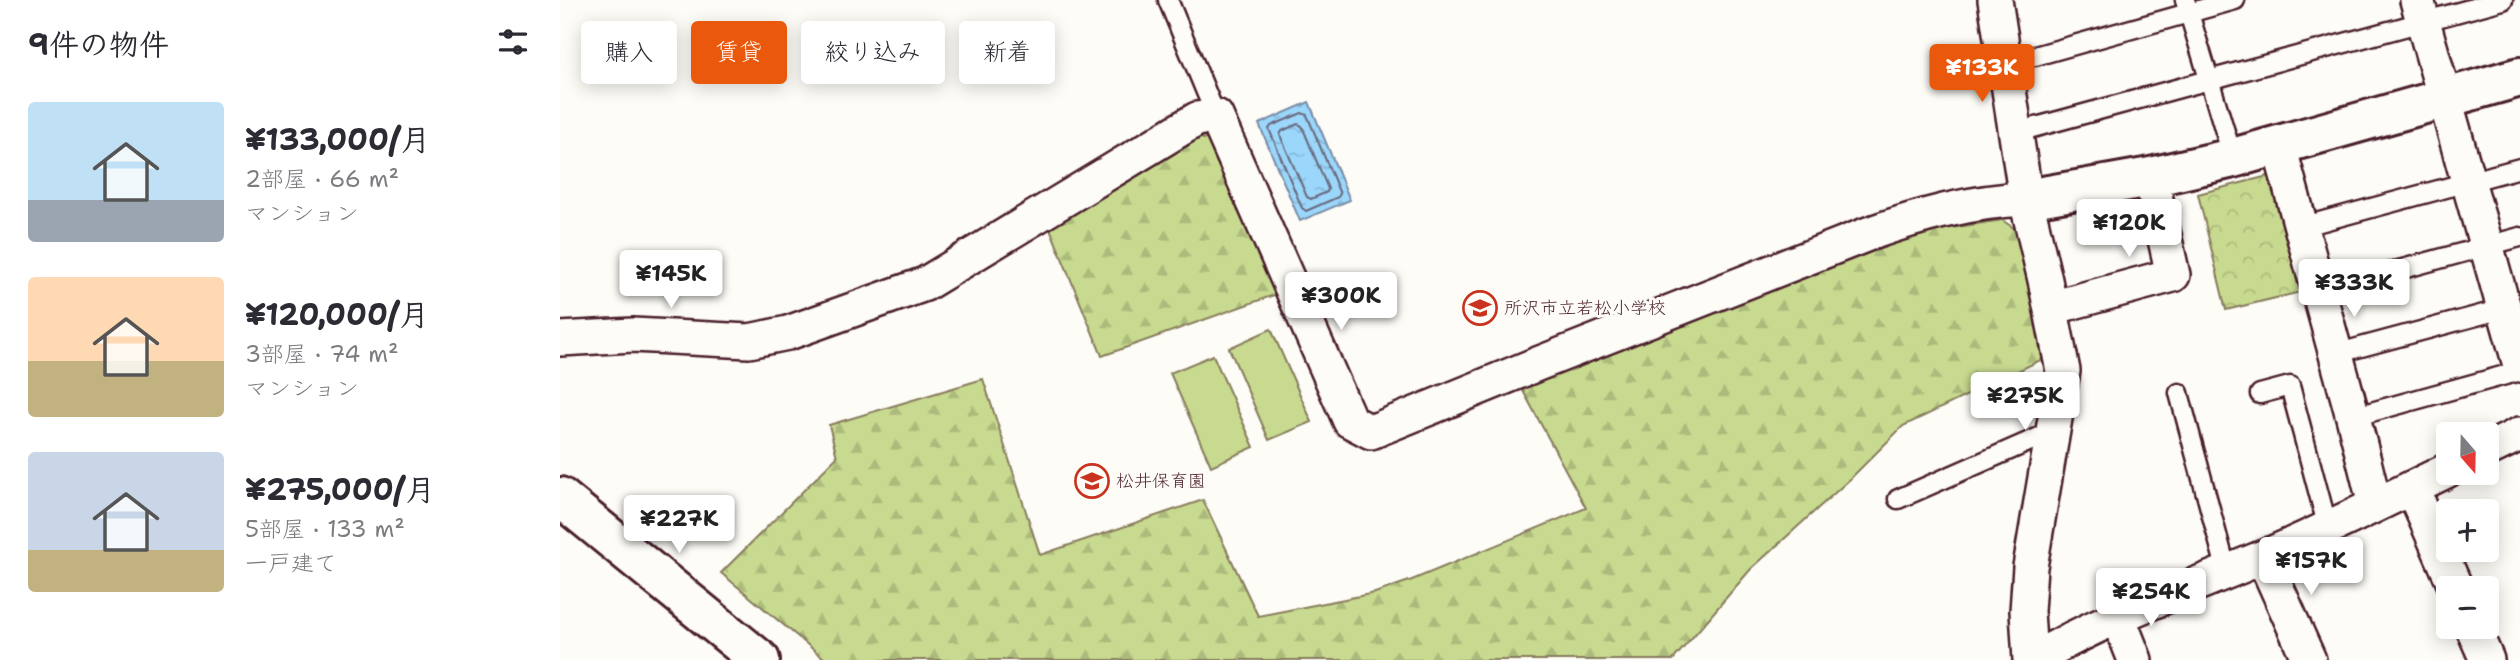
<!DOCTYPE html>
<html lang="ja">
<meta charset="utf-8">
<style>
body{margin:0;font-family:"Shantell Sans","Klee One",sans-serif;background:#f7f7f7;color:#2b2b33;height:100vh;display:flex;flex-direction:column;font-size:26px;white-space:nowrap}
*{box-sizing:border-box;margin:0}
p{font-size:23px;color:#7c7c81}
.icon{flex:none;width:38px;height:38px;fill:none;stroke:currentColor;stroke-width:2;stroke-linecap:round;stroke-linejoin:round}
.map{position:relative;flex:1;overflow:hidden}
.panel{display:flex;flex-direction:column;background:#fff;width:560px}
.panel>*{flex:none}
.hud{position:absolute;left:21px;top:21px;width:665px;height:63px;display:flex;gap:14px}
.needle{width:46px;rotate:160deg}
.buttons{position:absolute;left:1876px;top:422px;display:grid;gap:14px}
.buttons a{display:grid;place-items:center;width:63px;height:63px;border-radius:7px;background:#fff;box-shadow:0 4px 18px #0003;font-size:35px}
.price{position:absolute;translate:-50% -60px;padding:0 16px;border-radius:7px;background:#fff;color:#222;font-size:23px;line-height:46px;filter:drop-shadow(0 2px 4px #0008)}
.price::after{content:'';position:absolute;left:50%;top:42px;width:21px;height:16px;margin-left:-10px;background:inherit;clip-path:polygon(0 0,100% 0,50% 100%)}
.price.current{background:#ea580c;color:#fff}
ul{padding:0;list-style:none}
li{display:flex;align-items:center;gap:21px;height:175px;padding:0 28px}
li span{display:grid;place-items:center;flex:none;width:196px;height:140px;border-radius:7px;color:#555}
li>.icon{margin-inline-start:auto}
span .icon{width:84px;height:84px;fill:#fffc;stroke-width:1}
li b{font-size:30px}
h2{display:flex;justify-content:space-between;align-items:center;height:84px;padding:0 28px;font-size:30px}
.pill{padding:0 24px;border-radius:7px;background:#fff;box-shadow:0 4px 18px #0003;font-size:24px;line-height:63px}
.pill.current{background:#ea580c;color:#fff}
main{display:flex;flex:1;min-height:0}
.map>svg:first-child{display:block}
.forest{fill:url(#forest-firs);stroke:#887c5d;stroke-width:2}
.park{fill:url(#park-crowns);stroke:#887c5d;stroke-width:2}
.garden{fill:#c7da8f;stroke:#887c5d;stroke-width:2}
.water{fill:url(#water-ripples);stroke:#7a8da8;stroke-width:2}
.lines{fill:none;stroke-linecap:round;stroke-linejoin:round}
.shore{stroke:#6a697e;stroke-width:2}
.lane-casing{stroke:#4a1f2b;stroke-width:23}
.street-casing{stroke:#4a1f2b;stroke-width:38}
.secondary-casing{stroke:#4a1f2b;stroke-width:44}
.lane{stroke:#fdfcf7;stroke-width:18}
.street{stroke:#fdfcf7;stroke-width:33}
.secondary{stroke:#fdfcf7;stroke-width:38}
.labels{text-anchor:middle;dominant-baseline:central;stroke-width:6;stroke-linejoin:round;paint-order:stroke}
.poi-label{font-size:18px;fill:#4a1f2b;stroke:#fdfcf7;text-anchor:start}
</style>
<main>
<section class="panel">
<h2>9件の物件<svg class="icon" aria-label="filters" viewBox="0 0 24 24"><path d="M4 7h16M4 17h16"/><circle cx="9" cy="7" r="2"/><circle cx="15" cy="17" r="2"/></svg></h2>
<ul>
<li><span style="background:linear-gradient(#bfe0f5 70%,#9aa5b1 0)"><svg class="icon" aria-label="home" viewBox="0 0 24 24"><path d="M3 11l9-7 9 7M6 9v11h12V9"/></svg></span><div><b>¥133,000/月</b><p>2部屋 · 66 m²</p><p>マンション</p></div></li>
<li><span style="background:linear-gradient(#ffd9b3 60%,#c2b280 0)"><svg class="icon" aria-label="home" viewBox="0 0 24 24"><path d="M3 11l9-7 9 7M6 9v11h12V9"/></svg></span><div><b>¥120,000/月</b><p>3部屋 · 74 m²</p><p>マンション</p></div></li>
<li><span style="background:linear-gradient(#c9d6e8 70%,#c2b280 0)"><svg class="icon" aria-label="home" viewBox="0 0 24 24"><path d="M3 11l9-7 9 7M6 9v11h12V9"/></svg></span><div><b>¥275,000/月</b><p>5部屋 · 133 m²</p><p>一戸建て</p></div></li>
</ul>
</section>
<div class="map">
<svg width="1960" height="660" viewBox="0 0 1960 660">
<defs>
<pattern id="forest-firs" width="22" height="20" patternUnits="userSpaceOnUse" patternTransform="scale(1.75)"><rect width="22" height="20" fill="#c7da8f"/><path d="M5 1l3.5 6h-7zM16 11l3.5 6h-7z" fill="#acbb7c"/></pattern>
<pattern id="park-crowns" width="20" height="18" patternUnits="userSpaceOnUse" patternTransform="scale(1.75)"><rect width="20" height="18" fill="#c7da8f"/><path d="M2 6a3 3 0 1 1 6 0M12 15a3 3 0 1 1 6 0" fill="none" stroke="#acbb7c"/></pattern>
<pattern id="water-ripples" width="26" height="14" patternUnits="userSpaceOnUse" patternTransform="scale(1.75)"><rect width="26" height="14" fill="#9ad7fb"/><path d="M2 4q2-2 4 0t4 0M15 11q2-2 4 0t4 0" fill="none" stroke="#86b8d7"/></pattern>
</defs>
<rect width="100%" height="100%" fill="#fdfcf7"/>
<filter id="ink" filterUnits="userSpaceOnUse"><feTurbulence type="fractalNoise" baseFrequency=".0143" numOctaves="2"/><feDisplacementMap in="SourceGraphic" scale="14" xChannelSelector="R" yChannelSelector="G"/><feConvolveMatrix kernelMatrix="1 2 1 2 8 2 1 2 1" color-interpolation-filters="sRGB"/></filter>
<g filter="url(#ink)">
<path class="forest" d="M 633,136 L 652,141 L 717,294 L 542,356 L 489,226 Z
M 1442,220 L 1461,233 L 1487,357 L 1343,426 L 1290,479 L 1190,570 L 1113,660 L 266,660 L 161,573 L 277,457 L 269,425 L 423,379 L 480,555 L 643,500 L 698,616 L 815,593 L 852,580 L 1026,508 L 962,389 L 1347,235 Z"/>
<path class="park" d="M 1712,175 L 1749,290 L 1666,310 L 1638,194 Z"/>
<path class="garden" d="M 711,329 L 752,422 L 709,440 L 669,348 Z
M 653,355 L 694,447 L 651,466 L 610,373 Z"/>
<path class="water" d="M 749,102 L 790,200 L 740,221 L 699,124 Z"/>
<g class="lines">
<path class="shore" d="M 742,113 L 747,115 L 780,194 L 778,197 L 746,211 L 742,208 L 709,129 L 711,126 Z
M 738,124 L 742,126 L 768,189 L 767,192 L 751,199 L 747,197 L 720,135 L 722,131 Z"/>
<g class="lane-casing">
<path id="lane" d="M 608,0 L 656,116
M 1625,0 L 1673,158
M 1475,56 L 1675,0
M 1454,133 L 1943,0
M 1741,227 L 1960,168
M 1758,292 L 1960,237
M 1775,354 L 1950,307
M 1619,393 L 1667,572
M 1700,394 L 1730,386 L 1768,528
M 1793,417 L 1960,371
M 1338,499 L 1493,431"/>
</g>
<g class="street-casing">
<path id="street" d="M 1435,0 L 1466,199 L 1485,280 L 1503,371 L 1470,567 L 1467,611 L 1470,660
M 1857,0 L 1960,365
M 1719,146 L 1793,417 L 1815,505
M 1491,308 L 1613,275 L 1591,177
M 0,339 L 73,335 L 189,341 L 228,333 L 365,284 L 637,119 L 656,116 L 790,421 L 811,432 L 980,363 L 1308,234 C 1359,216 1411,201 1466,199
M 1927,450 L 1960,434
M 1852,488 L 1896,588
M 1703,557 L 1749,660
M 1558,617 L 1575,660
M 1912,626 L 1927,660
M 1473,660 C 1545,617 1624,590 1701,558 C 1764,531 1827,500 1888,470"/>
</g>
<g class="secondary-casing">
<path id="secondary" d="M 1466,199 L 1591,177 L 1673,158 L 1960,77
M 0,497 L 200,660"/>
</g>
<use href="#lane" class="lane"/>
<use href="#street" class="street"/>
<use href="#secondary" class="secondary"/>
</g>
</g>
<defs>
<g id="school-ring" transform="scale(1.75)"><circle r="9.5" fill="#fdfcf7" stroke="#c8321e" stroke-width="1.5"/><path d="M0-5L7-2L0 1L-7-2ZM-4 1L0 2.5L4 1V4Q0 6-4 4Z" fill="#c8321e"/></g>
</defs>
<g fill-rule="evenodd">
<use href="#school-ring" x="920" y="308"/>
<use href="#school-ring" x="532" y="481"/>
</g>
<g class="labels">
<g class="poi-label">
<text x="944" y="308">所沢市立若松小学校</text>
<text x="556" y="481">松井保育園</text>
</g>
</g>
</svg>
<div class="buttons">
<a><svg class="needle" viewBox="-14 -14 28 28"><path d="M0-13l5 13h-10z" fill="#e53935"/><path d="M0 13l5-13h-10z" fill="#7c7c81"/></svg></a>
<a>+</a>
<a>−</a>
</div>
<b class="price current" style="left:1422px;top:104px">¥133K</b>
<b class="price" style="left:1569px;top:259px">¥120K</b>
<b class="price" style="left:111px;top:310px">¥145K</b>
<b class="price" style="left:1794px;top:319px">¥333K</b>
<b class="price" style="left:781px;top:332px">¥300K</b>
<b class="price" style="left:1465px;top:432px">¥275K</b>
<b class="price" style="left:119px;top:555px">¥227K</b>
<b class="price" style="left:1751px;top:597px">¥157K</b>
<b class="price" style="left:1591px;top:628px">¥254K</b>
<div class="hud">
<a class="pill">購入</a>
<a class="pill current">賃貸</a>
<a class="pill">絞り込み</a>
<a class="pill">新着</a>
</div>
</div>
</main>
